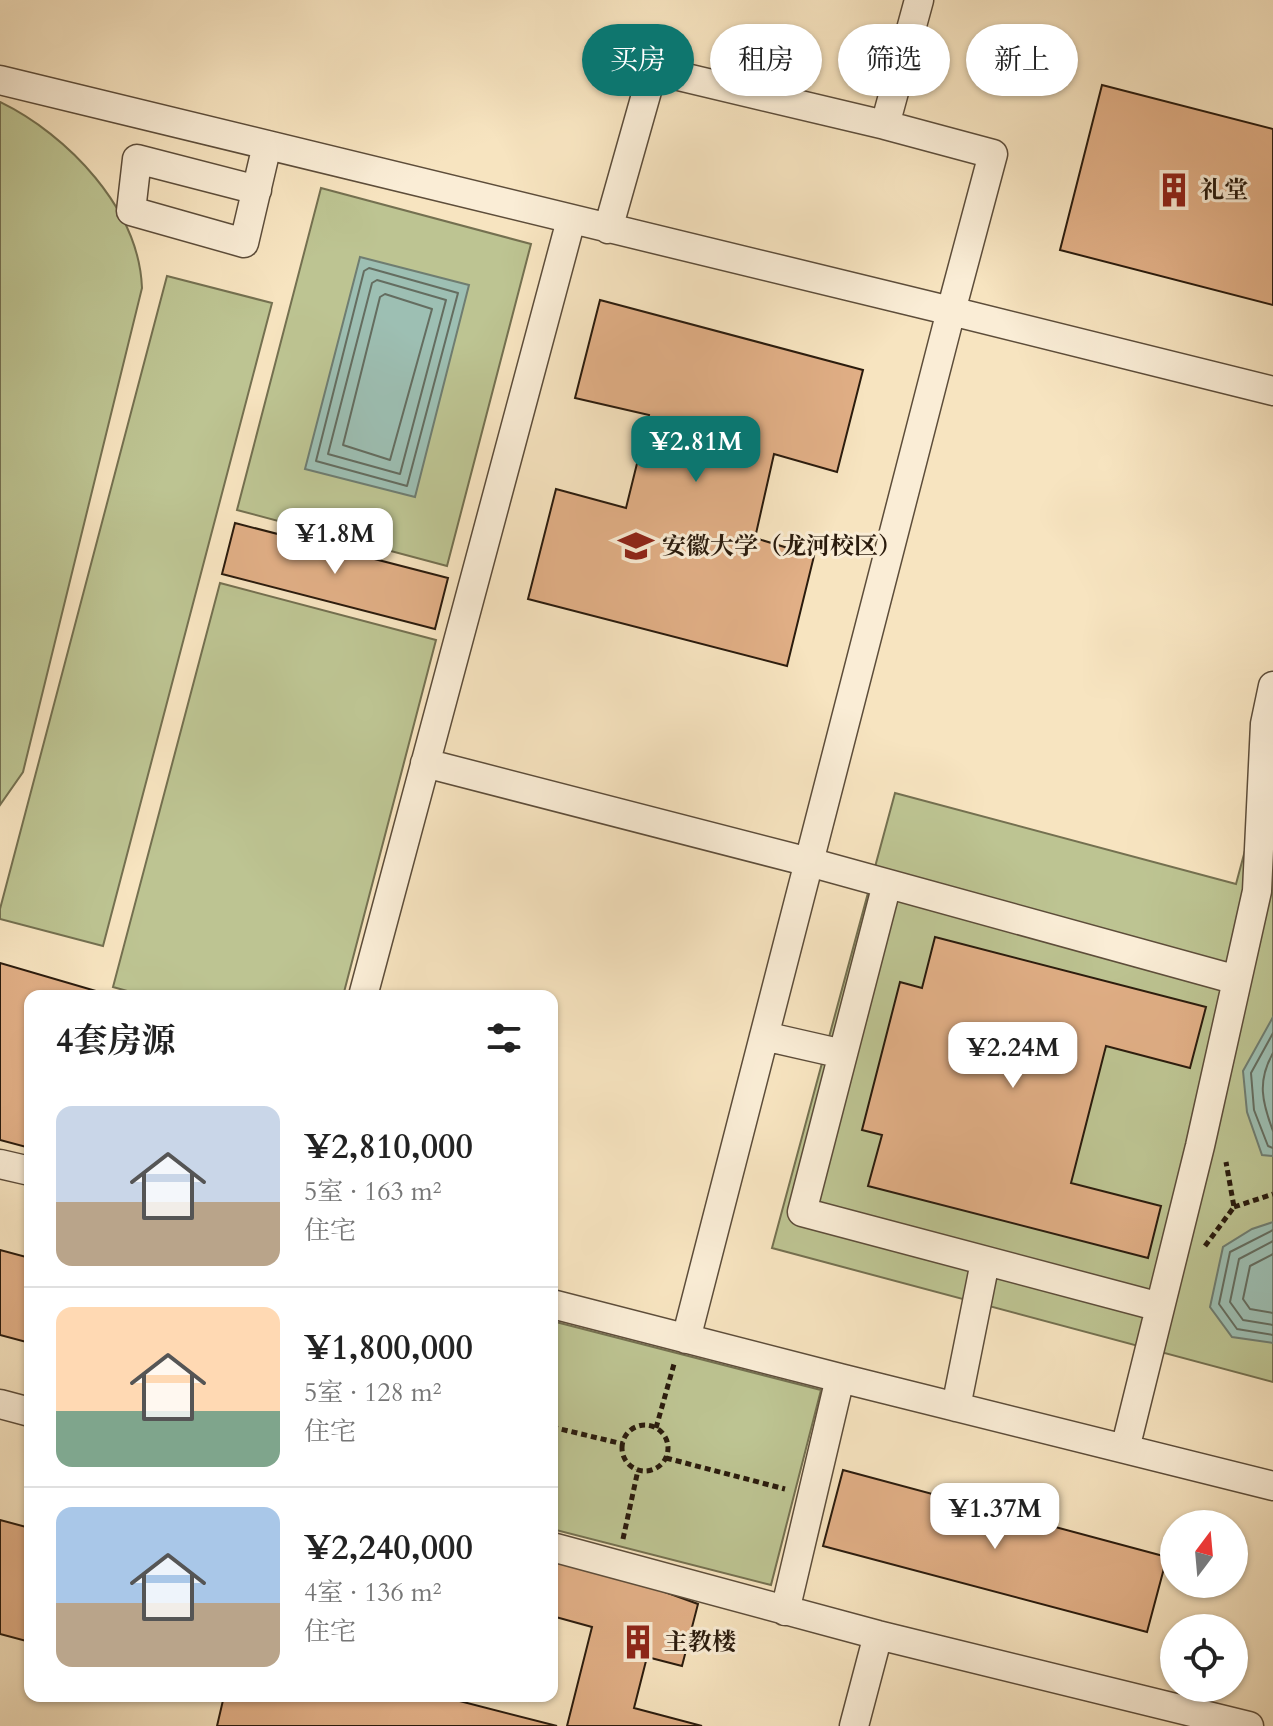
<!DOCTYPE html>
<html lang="zh">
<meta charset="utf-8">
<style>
body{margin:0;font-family:Cardo,"Noto Serif SC",serif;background:#f2f2f2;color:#222;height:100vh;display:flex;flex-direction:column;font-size:30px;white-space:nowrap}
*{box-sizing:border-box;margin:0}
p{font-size:26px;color:#767676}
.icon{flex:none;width:44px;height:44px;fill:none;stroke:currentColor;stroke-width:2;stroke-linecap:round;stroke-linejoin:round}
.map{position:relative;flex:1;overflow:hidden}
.side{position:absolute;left:24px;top:990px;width:534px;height:712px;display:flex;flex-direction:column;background:#fff;border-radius:16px;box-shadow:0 2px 6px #0004}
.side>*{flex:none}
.top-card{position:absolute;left:582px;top:24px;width:570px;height:72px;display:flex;gap:16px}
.needle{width:52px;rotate:16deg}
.fabs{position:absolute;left:1160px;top:1510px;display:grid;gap:16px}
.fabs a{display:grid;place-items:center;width:88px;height:88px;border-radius:50%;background:#fff;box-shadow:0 2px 6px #0004;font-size:40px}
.price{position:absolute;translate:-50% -68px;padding:0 18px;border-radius:16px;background:#fff;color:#222;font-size:26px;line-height:52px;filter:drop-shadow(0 2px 4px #0008)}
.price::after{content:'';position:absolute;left:50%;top:48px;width:24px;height:18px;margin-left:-12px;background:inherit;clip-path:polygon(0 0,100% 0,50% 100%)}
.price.current{background:#0f766e;color:#fff}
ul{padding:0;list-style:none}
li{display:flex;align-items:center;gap:24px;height:200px;padding:0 32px}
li+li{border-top:2px solid #e0e0e0}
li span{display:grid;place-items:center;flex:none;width:224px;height:160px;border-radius:16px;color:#555}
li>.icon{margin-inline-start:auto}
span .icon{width:96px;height:96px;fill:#fffc;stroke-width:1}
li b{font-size:34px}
h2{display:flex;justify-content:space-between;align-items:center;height:96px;padding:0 32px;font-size:34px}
.chip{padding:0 28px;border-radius:36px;background:#fff;box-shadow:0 2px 6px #0004;font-size:28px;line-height:72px}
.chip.current{background:#0f766e;color:#fff}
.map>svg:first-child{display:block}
.green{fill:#bdc492;stroke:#747050;stroke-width:2}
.water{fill:#9dbfb3;stroke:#6f7d71;stroke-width:2}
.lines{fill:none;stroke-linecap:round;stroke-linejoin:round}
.shore{stroke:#646d60;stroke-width:2}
.building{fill:#e1af86;stroke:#2a1b0d;stroke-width:2}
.minor-casing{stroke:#5d4d3a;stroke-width:31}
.path{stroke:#2a1b0d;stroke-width:5;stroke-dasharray:6 4;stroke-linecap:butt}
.minor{stroke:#faedd6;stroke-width:28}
.labels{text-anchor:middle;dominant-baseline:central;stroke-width:6;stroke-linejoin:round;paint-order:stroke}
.poi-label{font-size:24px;font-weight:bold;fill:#2a1b0d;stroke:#faedd6;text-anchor:start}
</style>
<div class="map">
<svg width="1273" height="1726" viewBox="0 0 1273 1726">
<rect width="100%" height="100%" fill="#f7e4c0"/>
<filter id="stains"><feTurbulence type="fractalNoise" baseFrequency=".0025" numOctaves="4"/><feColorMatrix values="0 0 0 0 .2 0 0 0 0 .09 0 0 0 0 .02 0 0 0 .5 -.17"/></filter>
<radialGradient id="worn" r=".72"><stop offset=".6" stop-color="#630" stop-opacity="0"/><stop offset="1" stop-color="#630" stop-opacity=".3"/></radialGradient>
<path class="green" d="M 0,102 C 68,135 139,209 142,288 L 23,772 L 0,805 Z
M 321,188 L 531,244 L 447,566 L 237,510 Z
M 167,276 L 272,303 L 103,946 L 0,919 L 0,909 Z
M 220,583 L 436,640 L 343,996 L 145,996 L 113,987 Z
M 1273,746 L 1273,1382 L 772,1248 L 895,793 L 1236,884 Z
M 552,1321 L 821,1390 L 771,1585 L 552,1529 Z"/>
<path class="water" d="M 360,257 L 469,285 L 415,497 L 305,469 Z
M 1273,1017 L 1273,1156 L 1262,1155 L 1247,1112 L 1243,1071 Z
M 1273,1222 L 1273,1343 L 1232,1337 L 1210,1307 L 1223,1247 L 1252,1229 Z"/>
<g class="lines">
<path class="shore" d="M 369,268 L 458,293 L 407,486 L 316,461 L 364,271 Z
M 377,280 L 446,300 L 400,474 L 328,454 L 372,283 Z
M 385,294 L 432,309 L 390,460 L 343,445 L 380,297 Z
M 1273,1033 L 1251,1073 L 1254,1110 L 1268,1146 L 1273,1148
M 1273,1053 C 1257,1081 1262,1102 1273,1131
M 1273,1230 L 1230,1252 L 1219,1304 L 1237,1329 L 1273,1335
M 1273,1241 L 1239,1259 L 1230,1302 L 1243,1320 L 1273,1325
M 1273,1254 L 1250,1266 L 1243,1299 L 1250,1309 L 1273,1313"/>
</g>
<path class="building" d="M 1102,85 L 1273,129 L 1273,305 L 1060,250 Z
M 600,300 L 863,370 L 837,472 L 774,454 L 755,538 L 814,556 L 787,666 L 528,599 L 556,489 L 626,508 L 649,415 L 575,398 Z
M 235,523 L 448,578 L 435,629 L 222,574 Z
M 935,937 L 1206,1007 L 1190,1068 L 1106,1046 L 1071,1183 L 1161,1206 L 1148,1258 L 868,1186 L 882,1135 L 862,1130 L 900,982 L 922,988 Z
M 0,963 L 113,996 L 30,996 L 30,1148 L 0,1140 Z
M 0,1250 L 30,1258 L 30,1343 L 0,1335 Z
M 843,1470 L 1167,1557 L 1147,1632 L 823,1546 Z
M 0,1520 L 30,1528 L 30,1642 L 0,1634 Z
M 552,1551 L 698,1604 L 682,1666 L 647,1657 L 634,1708 L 702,1726 L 567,1726 L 592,1627 L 552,1616 Z
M 224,1696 L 440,1696 L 557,1726 L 217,1726 Z"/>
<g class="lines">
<g class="minor-casing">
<path id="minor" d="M 0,80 L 951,311 L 686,1339
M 885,125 L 993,154 L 951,311 L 1273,391
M 257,190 L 137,159 L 131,211 L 244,243 L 267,145
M 608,229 L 653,70 L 885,125 L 919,0
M 425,763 L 809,862 L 1237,980
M 887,884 L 802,1212 L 1160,1307
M 363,996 L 571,220
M 764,1036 L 843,1054
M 0,1164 L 30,1171
M 552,1304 L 840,1378 L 785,1611
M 840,1378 L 1273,1486
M 0,1404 L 30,1412
M 956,1407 L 985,1262
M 1125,1449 L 1200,1146 L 1257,891 L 1265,724 L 1273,686
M 552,1547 L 878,1635 L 1249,1726
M 854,1726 L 878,1635"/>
</g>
<path class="path" d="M 1234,1207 L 1273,1194
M 1205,1246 L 1234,1207 L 1226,1162
M622 1448a23 23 0 1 1 46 0a23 23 0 1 1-46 0Z
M 552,1427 L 623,1444
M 656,1428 L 674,1364
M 666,1458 L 785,1489
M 623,1539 L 638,1470"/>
<use href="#minor" class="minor"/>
</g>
<defs>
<g id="building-bare" transform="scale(2.76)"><path d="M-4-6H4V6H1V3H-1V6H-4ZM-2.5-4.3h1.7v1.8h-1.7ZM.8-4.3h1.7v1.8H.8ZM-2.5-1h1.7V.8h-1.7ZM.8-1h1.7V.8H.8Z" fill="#8f2418" stroke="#faedd6" stroke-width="2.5" paint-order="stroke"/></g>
<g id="university-bare" transform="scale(2.76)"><path d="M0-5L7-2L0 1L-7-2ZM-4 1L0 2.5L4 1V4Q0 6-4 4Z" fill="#8f2418" stroke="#faedd6" stroke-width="2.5" paint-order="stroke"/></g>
</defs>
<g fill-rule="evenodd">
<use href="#building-bare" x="1174" y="190"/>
<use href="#university-bare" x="636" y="546"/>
<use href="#building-bare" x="638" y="1642"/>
</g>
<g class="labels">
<g class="poi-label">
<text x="1200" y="190">礼堂</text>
<text x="662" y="546">安徽大学（龙河校区）</text>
<text x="664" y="1642">主教楼</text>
</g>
</g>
<rect width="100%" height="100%" filter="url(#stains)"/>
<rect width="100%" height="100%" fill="url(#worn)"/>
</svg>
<div class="fabs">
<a><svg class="needle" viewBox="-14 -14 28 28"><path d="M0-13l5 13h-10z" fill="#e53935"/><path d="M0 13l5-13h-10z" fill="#767676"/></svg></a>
<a><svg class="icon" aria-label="locate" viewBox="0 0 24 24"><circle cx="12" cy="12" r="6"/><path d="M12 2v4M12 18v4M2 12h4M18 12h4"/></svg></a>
</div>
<b class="price current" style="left:696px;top:484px">¥2.81M</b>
<b class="price" style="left:335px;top:576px">¥1.8M</b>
<b class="price" style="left:1013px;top:1090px">¥2.24M</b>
<b class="price" style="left:995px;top:1551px">¥1.37M</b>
<div class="top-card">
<a class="chip current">买房</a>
<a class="chip">租房</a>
<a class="chip">筛选</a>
<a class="chip">新上</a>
</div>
<section class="side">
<h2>4套房源<svg class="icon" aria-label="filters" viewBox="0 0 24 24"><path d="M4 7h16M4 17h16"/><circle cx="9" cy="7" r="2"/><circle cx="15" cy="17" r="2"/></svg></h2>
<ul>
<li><span style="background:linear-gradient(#c9d6e8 60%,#b9a48a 0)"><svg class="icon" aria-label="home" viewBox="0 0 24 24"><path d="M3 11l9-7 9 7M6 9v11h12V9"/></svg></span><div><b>¥2,810,000</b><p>5室 · 163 m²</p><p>住宅</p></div></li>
<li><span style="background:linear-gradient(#ffd9b3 65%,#7fa58c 0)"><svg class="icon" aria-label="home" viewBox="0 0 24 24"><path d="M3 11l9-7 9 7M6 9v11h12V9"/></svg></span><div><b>¥1,800,000</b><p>5室 · 128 m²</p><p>住宅</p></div></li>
<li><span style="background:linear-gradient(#a9c7e8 60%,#b9a48a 0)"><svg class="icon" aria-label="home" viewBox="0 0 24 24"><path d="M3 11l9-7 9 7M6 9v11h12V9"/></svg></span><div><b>¥2,240,000</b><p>4室 · 136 m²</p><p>住宅</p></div></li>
</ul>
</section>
</div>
